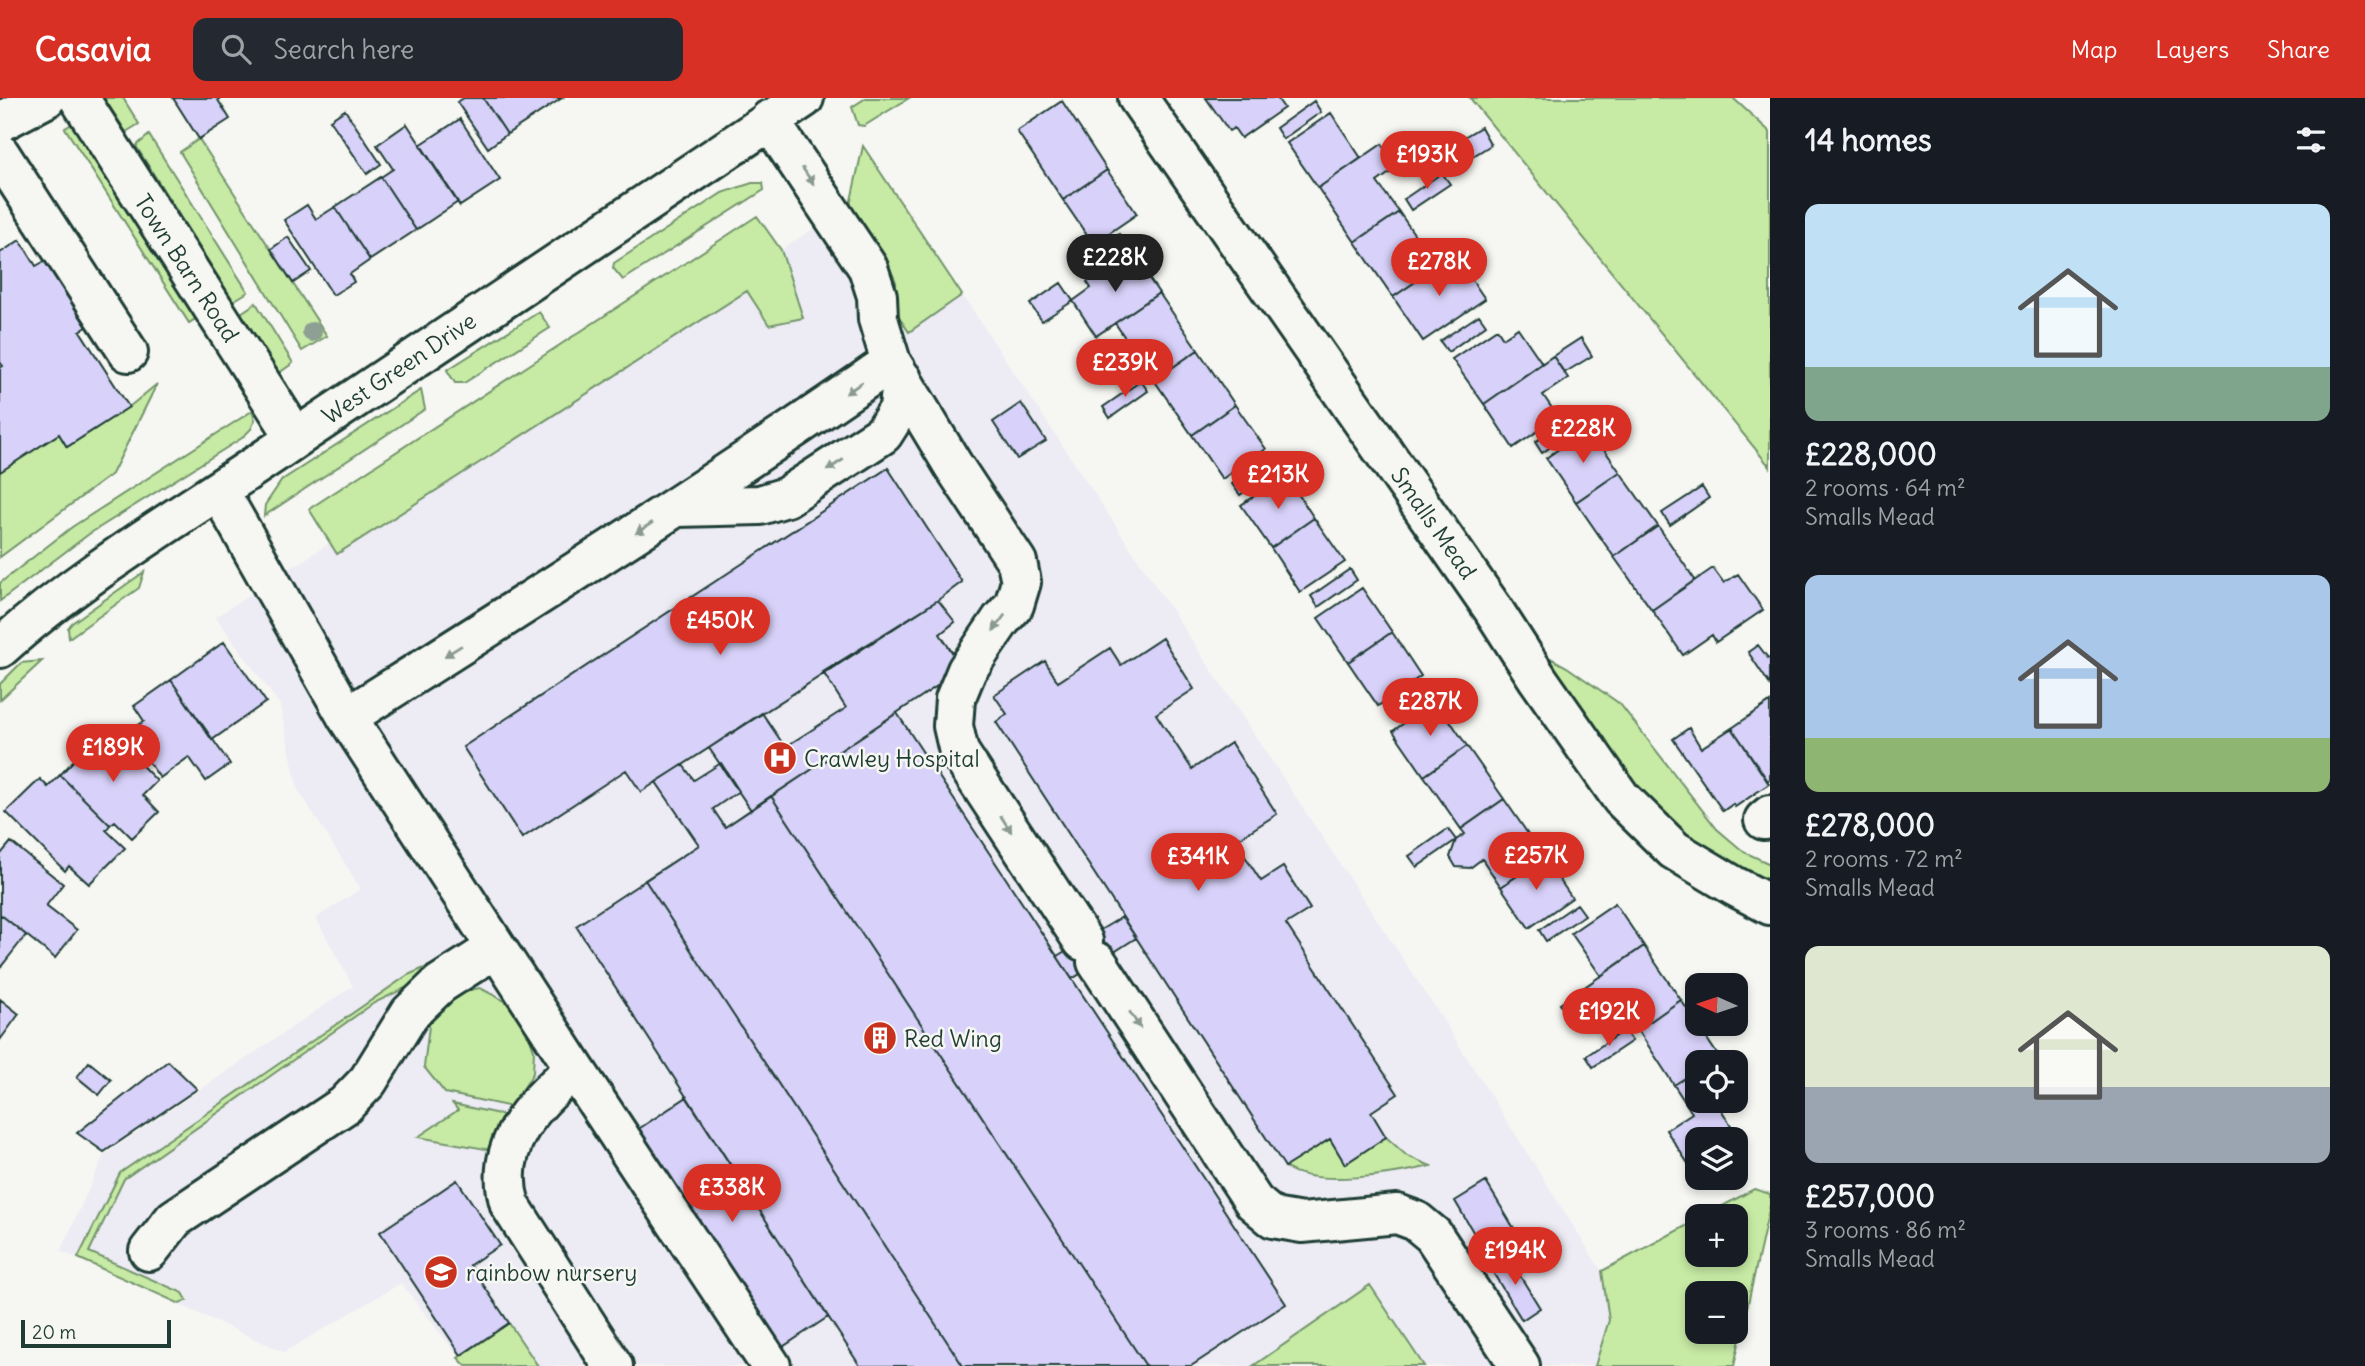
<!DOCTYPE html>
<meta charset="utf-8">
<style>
body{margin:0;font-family:Delius,sans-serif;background:#242831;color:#f1f3f6;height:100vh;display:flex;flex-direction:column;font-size:26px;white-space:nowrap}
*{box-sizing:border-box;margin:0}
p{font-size:23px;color:#9ea1a6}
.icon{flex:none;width:38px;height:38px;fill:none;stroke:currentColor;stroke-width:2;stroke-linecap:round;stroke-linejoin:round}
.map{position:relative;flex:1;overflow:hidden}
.sheet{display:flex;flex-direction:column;background:#171b24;width:595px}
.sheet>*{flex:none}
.needle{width:46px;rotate:273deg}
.tools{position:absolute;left:1685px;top:875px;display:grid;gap:14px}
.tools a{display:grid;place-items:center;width:63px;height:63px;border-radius:14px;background:#171b24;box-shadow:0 4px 10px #0003;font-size:35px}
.scale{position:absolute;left:21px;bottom:18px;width:150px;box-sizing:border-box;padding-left:7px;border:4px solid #1f3d34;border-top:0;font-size:19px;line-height:24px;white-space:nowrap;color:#1f3d34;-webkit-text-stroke:5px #f6f6f2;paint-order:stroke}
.price{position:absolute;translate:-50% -60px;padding:0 16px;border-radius:24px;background:#d93025;color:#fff;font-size:23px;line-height:46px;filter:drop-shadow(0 2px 4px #0008)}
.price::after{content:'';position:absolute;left:50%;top:42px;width:21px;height:16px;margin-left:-10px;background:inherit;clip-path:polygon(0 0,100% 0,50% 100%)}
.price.active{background:#222;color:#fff}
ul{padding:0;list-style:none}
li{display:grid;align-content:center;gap:14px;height:371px;padding:0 35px}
li span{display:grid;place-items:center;height:217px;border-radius:14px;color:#555}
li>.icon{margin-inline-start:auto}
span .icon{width:126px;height:126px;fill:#fffc;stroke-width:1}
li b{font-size:30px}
h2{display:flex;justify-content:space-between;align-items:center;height:84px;padding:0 35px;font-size:30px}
header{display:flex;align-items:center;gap:42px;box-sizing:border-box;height:98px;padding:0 35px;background:#d93025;color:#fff}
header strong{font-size:33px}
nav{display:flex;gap:38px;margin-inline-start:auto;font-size:24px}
.search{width:490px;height:63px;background:#242831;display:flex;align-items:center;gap:18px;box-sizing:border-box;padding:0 24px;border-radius:14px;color:#9ea1a6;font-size:26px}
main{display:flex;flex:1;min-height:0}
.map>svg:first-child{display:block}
.built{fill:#edebf4;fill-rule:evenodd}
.green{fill:#c7eba5;stroke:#73946c;stroke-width:2;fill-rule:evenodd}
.building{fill:#d8d1f9;stroke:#1f3d34;stroke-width:2}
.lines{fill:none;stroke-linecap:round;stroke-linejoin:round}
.minor-casing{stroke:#1f3d34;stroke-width:44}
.minor{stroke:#f6f6f2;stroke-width:38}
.tree{fill:#8e9f93}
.oneway{fill:#8a9a93}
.labels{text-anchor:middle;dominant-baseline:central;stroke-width:5;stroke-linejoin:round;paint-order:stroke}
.street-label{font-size:23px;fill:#1f3d34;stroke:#f6f6f2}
.poi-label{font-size:23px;fill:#1f3d34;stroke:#f6f6f2;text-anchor:start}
</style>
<header>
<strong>Casavia</strong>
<div class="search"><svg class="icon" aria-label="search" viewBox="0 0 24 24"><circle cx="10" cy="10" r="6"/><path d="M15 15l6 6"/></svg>Search here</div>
<nav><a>Map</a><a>Layers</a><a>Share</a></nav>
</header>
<main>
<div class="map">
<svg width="1770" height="1268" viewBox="0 0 1770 1268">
<rect width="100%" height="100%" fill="#f6f6f2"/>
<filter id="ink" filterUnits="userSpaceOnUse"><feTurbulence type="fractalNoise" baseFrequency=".0143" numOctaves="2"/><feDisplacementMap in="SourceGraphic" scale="14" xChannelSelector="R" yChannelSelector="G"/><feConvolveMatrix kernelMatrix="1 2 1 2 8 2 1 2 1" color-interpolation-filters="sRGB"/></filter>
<g filter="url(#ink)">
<path class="built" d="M 887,83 L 1436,911 L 1601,1172 L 1697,1122 L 1698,1157 L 1736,1157 L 1736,1118 L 1704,1118 L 1754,1091 L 1770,1096 L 1770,1107 L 1734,1268 L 466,1268 L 401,1185 L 284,1254 L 61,1153 L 104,1057 L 353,888 L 316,820 L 361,791 L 298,691 L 280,607 L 216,519 ZM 1698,1195 L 1736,1195 L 1736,1234 L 1698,1234 Z"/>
<path class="green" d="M 104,0 L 123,0 L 139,26 L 126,34 Z
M 866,0 L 909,0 L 864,28 L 858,27 L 852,9 Z
M 1470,0 L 1733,0 L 1770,34 L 1770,369 Z
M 75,24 L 203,216 L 189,225 L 65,30 Z
M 149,37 L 248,194 L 233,203 L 136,48 Z
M 199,41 L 327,238 L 302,253 L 180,54 Z
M 863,48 L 962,197 L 909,234 L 897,216 L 896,184 L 888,166 L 850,107 Z
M 752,85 L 763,85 L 764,92 L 623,182 L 613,170 L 614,165 L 722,95 Z
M 757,118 L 781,152 L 803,220 L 769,227 L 747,193 L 337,456 L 309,411 Z
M 256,205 L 293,265 L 279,275 L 241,215 Z
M 539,214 L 550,230 L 464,285 L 455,285 L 447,272 Z
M 157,286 L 112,376 L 0,459 L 0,374 L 59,336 L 67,349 L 129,309 Z
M 421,292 L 425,311 L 264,418 L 265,407 L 282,382 Z
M 252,313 L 255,322 L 251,331 L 242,340 L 89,436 L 0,503 L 0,485 L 72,429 Z
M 144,474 L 139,490 L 69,540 L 68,530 L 72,525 Z
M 1532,550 L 1567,569 L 1620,606 L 1717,731 L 1744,754 L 1770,766 L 1770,789 L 1673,730 L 1631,685 Z
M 42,563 L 0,602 L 0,586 L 21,565 Z
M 436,865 L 432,877 L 374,905 L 124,1081 L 89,1154 L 183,1195 L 187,1202 L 180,1206 L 78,1160 L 120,1075 L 408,877 Z
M 480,890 L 505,903 L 526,930 L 534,952 L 533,975 L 512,1009 L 445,995 L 424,969 L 430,920 L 459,894 Z
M 453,1006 L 508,1018 L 491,1052 L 418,1039 L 458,1012 Z
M 1386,1039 L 1407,1058 L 1431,1068 C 1397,1076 1314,1090 1285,1069 L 1330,1041 L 1346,1065 Z
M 1754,1091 L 1770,1096 L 1770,1107 L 1734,1268 L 1595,1268 L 1609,1222 L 1602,1173 L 1697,1122 L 1698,1157 L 1736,1157 L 1736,1118 L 1704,1118 ZM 1698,1195 L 1736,1195 L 1736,1234 L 1698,1234 Z
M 1370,1187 L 1424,1268 L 1253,1268 Z
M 509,1225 L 538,1268 L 466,1268 L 458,1260 Z"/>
<path class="building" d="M 173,0 L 221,0 L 218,2 L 230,21 L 199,41 Z
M 464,0 L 483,0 L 507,36 L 488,50 L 457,4 Z
M 483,0 L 562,0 L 507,36 Z
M 1206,0 L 1277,0 L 1284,10 L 1241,40 L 1234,30 L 1229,33 Z
M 1062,3 L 1107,72 L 1063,102 L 1017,33 Z
M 1314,3 L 1321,14 L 1283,41 L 1276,30 Z
M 345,12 L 381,66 L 367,76 L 330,22 Z
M 1331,15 L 1361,60 L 1318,90 L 1287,45 Z
M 460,21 L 500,82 L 460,108 L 420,47 Z
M 407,26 L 458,104 L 416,132 L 381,79 L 393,71 L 377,47 Z
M 1481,29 L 1491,47 L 1465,63 L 1454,45 Z
M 1382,46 L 1398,69 L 1377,84 L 1399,114 L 1355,144 L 1318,90 Z
M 1107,72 L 1137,116 L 1093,146 L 1063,102 Z
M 1442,75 L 1450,86 L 1411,112 L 1404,101 Z
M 381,79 L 416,132 L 370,162 L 335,109 Z
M 307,107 L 316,121 L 335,109 L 370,162 L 350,176 L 354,184 L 333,197 L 284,122 Z
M 1399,114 L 1437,169 L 1393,199 L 1355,144 Z
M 1119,136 L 1126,147 L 1087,174 L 1080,163 Z
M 288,139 L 311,173 L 293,185 L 271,151 Z
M 20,142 L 36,168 L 45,163 L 87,229 L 80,233 L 129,309 L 67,349 L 59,336 L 0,374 L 0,270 L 3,268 L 0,264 L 0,155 Z
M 1130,153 L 1159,195 L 1096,238 L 1073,203 L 1091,190 L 1087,184 Z
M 1455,157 L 1485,201 L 1423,243 L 1393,199 Z
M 1061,185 L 1073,203 L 1042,223 L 1030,206 Z
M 1159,195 L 1198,252 L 1154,282 L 1115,225 Z
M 1479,217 L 1486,227 L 1448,254 L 1440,243 Z
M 1518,230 L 1542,265 L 1484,306 L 1452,261 L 1497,231 L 1503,240 Z
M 1581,240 L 1592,258 L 1564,275 L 1553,258 Z
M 1198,252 L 1235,307 L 1192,337 L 1154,282 Z
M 1553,258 L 1568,280 L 1543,297 L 1558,319 L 1513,350 L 1484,306 Z
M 1141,283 L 1148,293 L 1110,320 L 1103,309 Z
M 1021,305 L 1046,343 L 1017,361 L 993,324 Z
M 1235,307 L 1266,351 L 1222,381 L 1192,337 Z
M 1573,317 L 1580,328 L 1542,355 L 1535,344 Z
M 1589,330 L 1620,374 L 1576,404 L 1546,360 Z
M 1270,359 L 1278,369 L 1240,397 L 1232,386 Z
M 888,370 L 962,484 L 938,502 L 641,694 L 626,672 L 522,740 L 463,649 Z
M 1620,374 L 1658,428 L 1614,459 L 1576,404 Z
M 1285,376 L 1314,420 L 1271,450 L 1241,407 Z
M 1702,389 L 1709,400 L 1670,427 L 1662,415 Z
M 1314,420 L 1345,464 L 1300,494 L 1271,450 Z
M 1658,428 L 1695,482 L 1652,512 L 1614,459 Z
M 1713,470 L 1724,485 L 1738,476 L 1763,512 L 1716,544 L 1712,537 L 1683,557 L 1652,512 Z
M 1350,471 L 1357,482 L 1318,509 L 1311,498 Z
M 1362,490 L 1392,534 L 1348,564 L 1318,520 Z
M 938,502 L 955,524 L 940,536 L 954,557 L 940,586 L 751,712 L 709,650 L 762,615 L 785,649 L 846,610 L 823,574 Z
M 1392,534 L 1421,578 L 1378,608 L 1348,564 Z
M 1162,540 L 1194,591 L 1156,616 L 1192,671 L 1231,645 L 1277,716 L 1235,743 L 1261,783 L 1283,769 L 1310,811 L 1286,826 L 1398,996 L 1371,1014 L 1386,1039 L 1345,1066 L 1330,1041 L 1285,1069 L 996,624 L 1007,616 L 994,597 L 1045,563 L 1058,584 L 1110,550 L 1121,567 Z
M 224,544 L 266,604 L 212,642 L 171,582 Z
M 1758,547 L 1768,560 L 1770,559 L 1770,587 L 1748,554 Z
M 171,582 L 230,666 L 206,683 L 189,659 L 160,680 L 128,635 L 144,623 L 134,608 Z
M 1424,585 L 1432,595 L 1394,622 L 1386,612 Z
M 1436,602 L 1467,648 L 1424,678 L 1393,633 Z
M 1770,604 L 1770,681 L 1768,683 L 1732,630 Z
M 897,615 L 1286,1206 L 1191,1268 L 860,1268 L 576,828 L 699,747 L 656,684 L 683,667 L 694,682 L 721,665 L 739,693 L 713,711 L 725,729 Z
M 1689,630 L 1701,650 L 1732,630 L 1769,686 L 1735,709 L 1733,706 L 1723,713 L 1673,641 Z
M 110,635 L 157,683 L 143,697 L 159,714 L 132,740 L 115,723 L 110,727 L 60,677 L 94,641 L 99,646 Z
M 1467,648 L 1504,701 L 1461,731 L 1424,678 Z
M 721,665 L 739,693 L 713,711 L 725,729 L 771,698 L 1146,1268 L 963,1268 L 645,782 L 699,747 L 656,684 L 683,667 L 694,682 Z
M 60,677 L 110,727 L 106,732 L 125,750 L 89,786 L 69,768 L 65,773 L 6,714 L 40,681 L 48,689 Z
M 1504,701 L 1544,759 L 1501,789 L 1482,761 L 1470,770 L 1456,769 L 1450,759 L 1456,742 L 1465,736 L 1461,731 Z
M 1448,731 L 1456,742 L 1417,769 L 1409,758 Z
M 11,744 L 63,786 L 46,808 L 77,832 L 55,860 L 0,816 L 0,757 Z
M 1544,759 L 1572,800 L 1529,830 L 1501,789 Z
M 1615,805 L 1644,848 L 1601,878 L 1571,835 Z
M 1577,806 L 1585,817 L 1546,843 L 1539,832 Z
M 0,816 L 26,837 L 0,870 Z
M 1122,819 L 1136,840 L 1072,881 L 1057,858 Z
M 1644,848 L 1681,902 L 1638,932 L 1630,921 L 1613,932 L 1598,909 L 1573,925 L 1560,906 Z
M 0,901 L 19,916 L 0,942 Z
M 1681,902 L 1719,959 L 1710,964 L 1698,964 L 1698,972 L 1674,987 L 1638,932 Z
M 1624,932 L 1632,943 L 1593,969 L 1586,958 Z
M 168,963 L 197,991 L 104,1054 L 77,1035 Z
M 89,964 L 111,982 L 99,997 L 77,979 Z
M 1698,972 L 1698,1003 L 1736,1003 L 1736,985 L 1745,998 L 1722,1013 L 1742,1045 L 1736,1049 L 1736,1041 L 1698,1041 L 1698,1074 L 1695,1076 L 1666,1032 L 1692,1015 L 1674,987 Z
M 687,999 L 828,1219 L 778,1252 L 637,1032 Z
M 457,1082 L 500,1147 L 470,1167 L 509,1225 L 461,1257 L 380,1134 Z
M 1486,1084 L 1518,1137 L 1486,1156 L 1455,1103 Z
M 1507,1157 L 1540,1210 L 1522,1222 L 1489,1168 Z"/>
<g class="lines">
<g class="minor-casing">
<path id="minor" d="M 79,0 L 296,340
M 1138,0 L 1493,511 L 1538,581 L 1621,700 L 1674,752 L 1734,788 L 1770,807
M 0,24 L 46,0
M 0,56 L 128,254
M 891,264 L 953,367 L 1017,464 L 1021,484 L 1014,507 L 1001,522 L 967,572 L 955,601 L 953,628 L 959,654 L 1083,843
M 219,393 L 347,619 C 530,503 713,388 891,264 L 878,221 L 877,198 L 868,170 L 769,22
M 677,409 L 760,407 L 786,399 L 883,336 L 899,311 L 902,281
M 0,550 C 90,469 197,409 296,340 L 804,0
M 347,619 L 575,971 L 771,1268
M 1764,722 L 1770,717
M 1097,864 L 1254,1104 L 1273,1120 L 1302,1125 L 1397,1116 L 1416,1123 L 1433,1137 L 1520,1268
M 575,971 C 532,1006 492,1049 510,1107 L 613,1268
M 149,1153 L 174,1121 L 345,1007 L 368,983 L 410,915 L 440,886 L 496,850"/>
</g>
<use href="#minor" class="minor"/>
</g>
<circle class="tree" cx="312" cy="234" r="10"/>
<defs><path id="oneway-solid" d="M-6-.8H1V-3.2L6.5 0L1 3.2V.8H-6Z" transform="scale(1.75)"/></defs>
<g class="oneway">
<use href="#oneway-solid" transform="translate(808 78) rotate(56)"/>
<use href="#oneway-solid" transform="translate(854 290) rotate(145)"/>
<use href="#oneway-solid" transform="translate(835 367) rotate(147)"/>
<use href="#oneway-solid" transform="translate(644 430) rotate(147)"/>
<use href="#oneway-solid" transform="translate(999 525) rotate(126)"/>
<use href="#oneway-solid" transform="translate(453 553) rotate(148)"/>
<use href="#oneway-solid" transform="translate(1006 726) rotate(57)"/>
<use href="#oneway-solid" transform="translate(1135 922) rotate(57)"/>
</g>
</g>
<defs>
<g id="hospital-disc" transform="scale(1.75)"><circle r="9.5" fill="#c8321e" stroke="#f6f6f2"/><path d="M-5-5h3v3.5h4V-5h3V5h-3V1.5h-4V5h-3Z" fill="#fff"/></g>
<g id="building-disc" transform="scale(1.75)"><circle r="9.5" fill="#c8321e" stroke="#f6f6f2"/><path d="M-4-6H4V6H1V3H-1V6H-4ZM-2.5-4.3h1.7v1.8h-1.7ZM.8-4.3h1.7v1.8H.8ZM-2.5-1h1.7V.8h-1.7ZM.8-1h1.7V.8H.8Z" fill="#fff"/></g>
<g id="school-disc" transform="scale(1.75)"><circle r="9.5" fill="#c8321e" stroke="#f6f6f2"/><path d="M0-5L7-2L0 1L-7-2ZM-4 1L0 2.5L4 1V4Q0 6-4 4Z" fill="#fff"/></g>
</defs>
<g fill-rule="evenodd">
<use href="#hospital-disc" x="780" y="660"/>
<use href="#building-disc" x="880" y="940"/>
<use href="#school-disc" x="441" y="1174"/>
</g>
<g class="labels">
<g class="street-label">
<text transform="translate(187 170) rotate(57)">Town Barn Road</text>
<text transform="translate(399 270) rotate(-34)">West Green Drive</text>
<text transform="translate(1434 425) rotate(55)">Smalls Mead</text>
</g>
<g class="poi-label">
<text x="804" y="660">Crawley Hospital</text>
<text x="904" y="940">Red Wing</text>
<text x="466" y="1174">rainbow nursery</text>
</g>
</g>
</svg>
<div class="tools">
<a><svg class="needle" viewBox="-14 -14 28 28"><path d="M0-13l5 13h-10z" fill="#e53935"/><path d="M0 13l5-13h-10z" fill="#9ea1a6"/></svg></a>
<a><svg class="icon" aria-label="locate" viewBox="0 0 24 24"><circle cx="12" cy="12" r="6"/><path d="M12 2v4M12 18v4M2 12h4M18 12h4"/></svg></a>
<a><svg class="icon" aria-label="layers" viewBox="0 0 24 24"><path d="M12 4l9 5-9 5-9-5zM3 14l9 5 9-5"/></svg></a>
<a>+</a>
<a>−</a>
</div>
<div class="scale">20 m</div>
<b class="price" style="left:1427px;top:93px">£193K</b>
<b class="price active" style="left:1115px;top:196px">£228K</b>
<b class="price" style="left:1439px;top:200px">£278K</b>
<b class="price" style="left:1125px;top:301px">£239K</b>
<b class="price" style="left:1583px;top:367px">£228K</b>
<b class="price" style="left:1278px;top:413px">£213K</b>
<b class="price" style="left:720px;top:559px">£450K</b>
<b class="price" style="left:1430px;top:640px">£287K</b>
<b class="price" style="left:113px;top:686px">£189K</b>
<b class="price" style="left:1536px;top:794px">£257K</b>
<b class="price" style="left:1198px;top:795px">£341K</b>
<b class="price" style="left:1609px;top:950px">£192K</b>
<b class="price" style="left:732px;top:1126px">£338K</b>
<b class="price" style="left:1515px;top:1189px">£194K</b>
</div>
<section class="sheet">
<h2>14 homes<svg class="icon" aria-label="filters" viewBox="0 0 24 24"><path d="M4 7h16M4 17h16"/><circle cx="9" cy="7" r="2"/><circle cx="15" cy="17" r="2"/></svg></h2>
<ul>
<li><span style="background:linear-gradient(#bfe0f5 75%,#7fa58c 0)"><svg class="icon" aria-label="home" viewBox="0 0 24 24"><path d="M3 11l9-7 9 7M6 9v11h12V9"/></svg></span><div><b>£228,000</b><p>2 rooms · 64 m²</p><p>Smalls Mead</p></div></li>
<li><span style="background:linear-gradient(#a9c7e8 75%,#8fb573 0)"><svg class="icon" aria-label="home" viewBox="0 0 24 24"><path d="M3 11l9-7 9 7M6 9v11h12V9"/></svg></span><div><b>£278,000</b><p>2 rooms · 72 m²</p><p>Smalls Mead</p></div></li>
<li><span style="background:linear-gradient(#dfe7d0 65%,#9aa5b1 0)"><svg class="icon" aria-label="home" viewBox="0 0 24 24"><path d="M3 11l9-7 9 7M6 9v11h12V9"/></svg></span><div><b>£257,000</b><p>3 rooms · 86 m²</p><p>Smalls Mead</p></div></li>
</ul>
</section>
</main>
